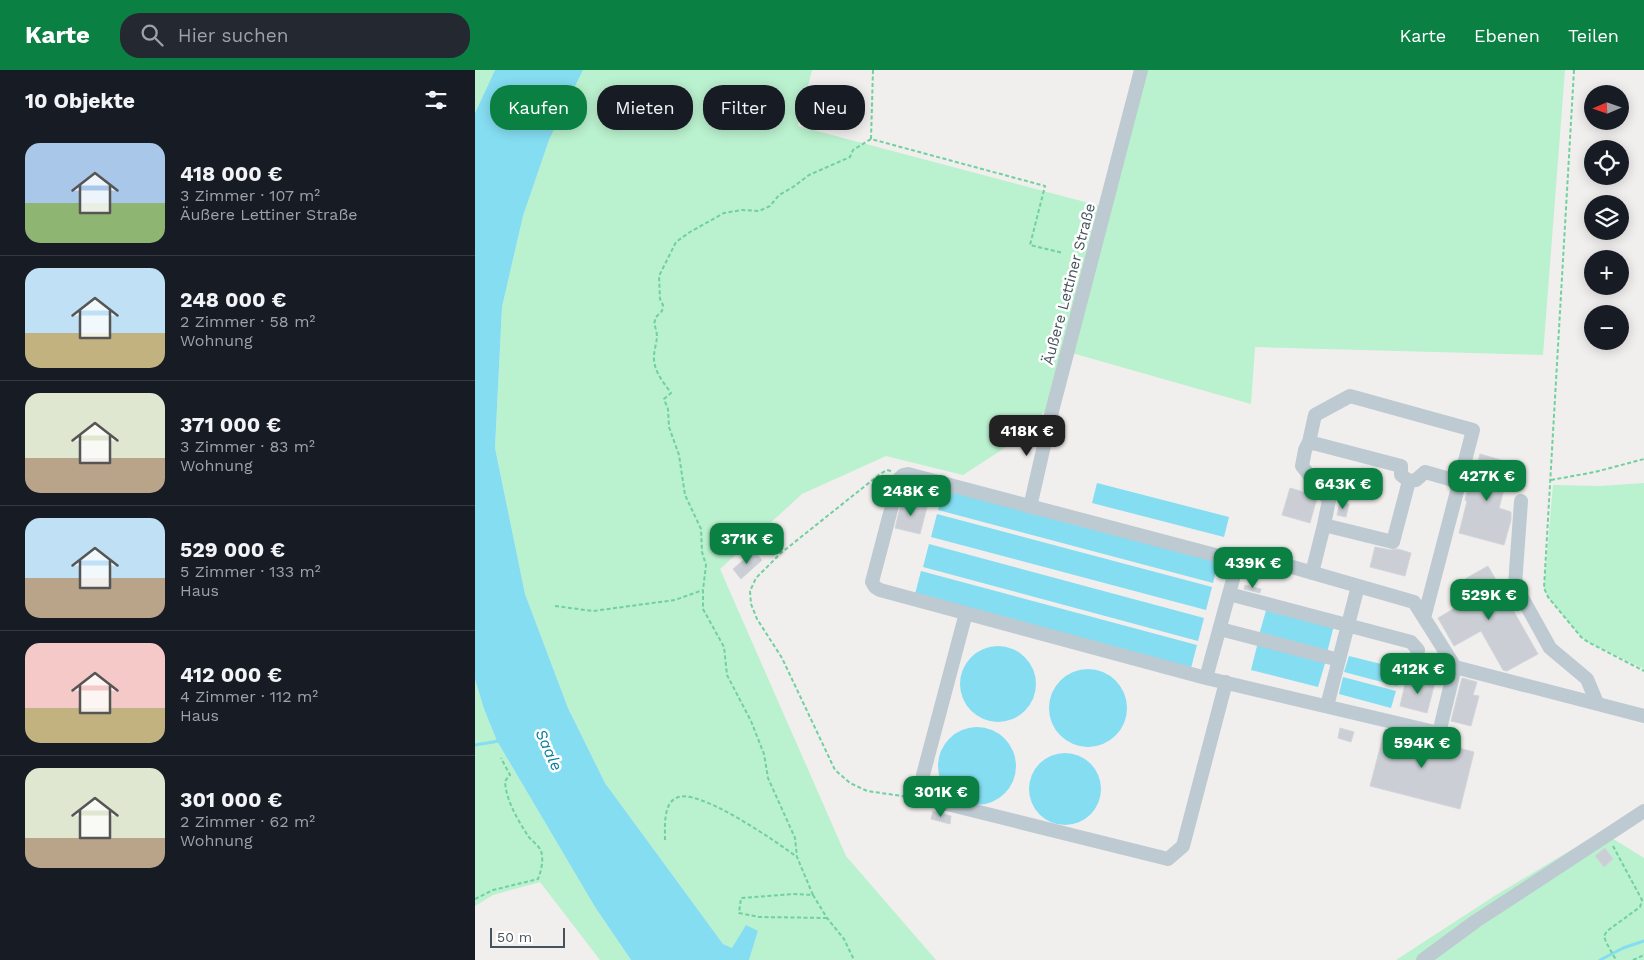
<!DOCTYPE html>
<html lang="de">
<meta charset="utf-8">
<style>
body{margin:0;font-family:"Work Sans",sans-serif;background:#242831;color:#f1f3f6;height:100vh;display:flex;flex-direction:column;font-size:19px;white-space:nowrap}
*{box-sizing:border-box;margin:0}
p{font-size:16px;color:#9ea1a6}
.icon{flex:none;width:28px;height:28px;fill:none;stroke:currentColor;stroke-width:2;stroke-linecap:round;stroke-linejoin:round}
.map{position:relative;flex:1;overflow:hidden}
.details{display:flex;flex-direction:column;background:#171b24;width:475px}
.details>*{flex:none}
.banner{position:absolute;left:15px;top:15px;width:475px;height:45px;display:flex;gap:10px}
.needle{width:32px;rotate:268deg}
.fabs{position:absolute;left:1109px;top:15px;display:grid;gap:10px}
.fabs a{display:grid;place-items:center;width:45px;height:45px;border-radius:50%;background:#171b24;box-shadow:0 2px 12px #0003;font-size:25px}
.scale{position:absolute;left:15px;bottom:12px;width:75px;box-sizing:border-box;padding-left:5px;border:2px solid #46535d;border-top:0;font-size:14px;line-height:18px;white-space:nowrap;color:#46535d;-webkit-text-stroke:4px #fff;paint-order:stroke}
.price{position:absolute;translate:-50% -42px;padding:0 11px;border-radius:10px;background:#0b8043;color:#fff;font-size:16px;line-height:32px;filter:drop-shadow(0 1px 2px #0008)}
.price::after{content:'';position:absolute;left:50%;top:30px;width:15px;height:11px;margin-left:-8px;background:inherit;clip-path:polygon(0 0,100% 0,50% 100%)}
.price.selected{background:#222;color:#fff}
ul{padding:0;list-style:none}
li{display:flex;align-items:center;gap:15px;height:125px;padding:0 25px}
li+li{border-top:1px solid #363941}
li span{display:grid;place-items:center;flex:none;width:140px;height:100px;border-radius:15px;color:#555}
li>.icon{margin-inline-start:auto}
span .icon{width:60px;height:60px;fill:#fffc;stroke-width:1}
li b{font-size:21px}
h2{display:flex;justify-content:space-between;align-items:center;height:60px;padding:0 25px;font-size:21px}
.chip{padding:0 18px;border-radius:20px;background:#171b24;box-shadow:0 2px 12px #0003;font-size:18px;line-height:45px}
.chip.selected{background:#0b8043;color:#fff}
header{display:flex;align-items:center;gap:30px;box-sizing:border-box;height:70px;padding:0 25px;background:#0b8043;color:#fff}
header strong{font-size:24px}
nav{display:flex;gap:28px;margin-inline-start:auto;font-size:18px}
.search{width:350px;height:45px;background:#242831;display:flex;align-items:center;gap:12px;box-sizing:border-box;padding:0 18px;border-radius:20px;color:#9ea1a6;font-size:19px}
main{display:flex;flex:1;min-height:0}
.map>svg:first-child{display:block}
.green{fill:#baf1ce}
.water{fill:#85ddf1}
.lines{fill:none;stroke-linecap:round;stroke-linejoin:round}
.stream{stroke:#85ddf1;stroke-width:3}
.building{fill:#cbced4;stroke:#d2d5da}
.path{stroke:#70d19e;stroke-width:2;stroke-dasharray:4 2.5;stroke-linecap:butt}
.minor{stroke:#becad1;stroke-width:14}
.labels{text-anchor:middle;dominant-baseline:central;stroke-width:5;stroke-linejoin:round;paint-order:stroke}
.street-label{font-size:15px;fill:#46535d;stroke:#fff}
.water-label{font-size:16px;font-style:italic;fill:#077f99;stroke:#fff}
</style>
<header>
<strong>Karte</strong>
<div class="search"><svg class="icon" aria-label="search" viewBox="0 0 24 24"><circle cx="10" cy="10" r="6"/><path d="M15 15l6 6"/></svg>Hier suchen</div>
<nav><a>Karte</a><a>Ebenen</a><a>Teilen</a></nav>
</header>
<main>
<section class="details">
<h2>10 Objekte<svg class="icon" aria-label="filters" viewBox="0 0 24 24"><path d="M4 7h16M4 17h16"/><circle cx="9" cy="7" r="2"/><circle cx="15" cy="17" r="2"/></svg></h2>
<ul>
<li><span style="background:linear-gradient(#a9c7e8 60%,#8fb573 0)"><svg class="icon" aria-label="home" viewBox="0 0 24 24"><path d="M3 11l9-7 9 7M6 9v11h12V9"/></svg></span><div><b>418 000 €</b><p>3 Zimmer · 107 m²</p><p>Äußere Lettiner Straße</p></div></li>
<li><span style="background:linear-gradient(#bfe0f5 65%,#c2b280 0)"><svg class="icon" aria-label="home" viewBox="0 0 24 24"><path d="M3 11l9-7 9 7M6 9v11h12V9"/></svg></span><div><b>248 000 €</b><p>2 Zimmer · 58 m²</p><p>Wohnung</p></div></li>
<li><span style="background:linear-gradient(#dfe7d0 65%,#b9a48a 0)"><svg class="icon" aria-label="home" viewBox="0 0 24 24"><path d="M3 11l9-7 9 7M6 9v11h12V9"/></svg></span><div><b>371 000 €</b><p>3 Zimmer · 83 m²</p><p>Wohnung</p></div></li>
<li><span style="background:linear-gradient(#bfe0f5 60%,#b9a48a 0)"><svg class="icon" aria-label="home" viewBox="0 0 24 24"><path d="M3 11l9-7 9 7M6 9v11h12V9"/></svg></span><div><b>529 000 €</b><p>5 Zimmer · 133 m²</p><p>Haus</p></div></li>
<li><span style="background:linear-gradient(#f6c9c9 65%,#c2b280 0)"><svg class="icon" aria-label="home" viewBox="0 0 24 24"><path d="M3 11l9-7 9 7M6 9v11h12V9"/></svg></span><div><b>412 000 €</b><p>4 Zimmer · 112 m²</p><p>Haus</p></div></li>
<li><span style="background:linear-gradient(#dfe7d0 70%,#b9a48a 0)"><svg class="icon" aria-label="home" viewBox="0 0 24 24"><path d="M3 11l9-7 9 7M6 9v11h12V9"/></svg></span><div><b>301 000 €</b><p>2 Zimmer · 62 m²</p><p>Wohnung</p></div></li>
</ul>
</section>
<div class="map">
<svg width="1169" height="890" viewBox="0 0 1169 890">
<rect width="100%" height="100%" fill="#f1eeee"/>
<path class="green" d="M 0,0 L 20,0 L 0,43 Z
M 108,0 L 337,0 L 323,56 L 629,137 L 668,0 L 1090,0 L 1068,285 L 780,277 L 776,334 L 597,283 L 576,345 L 568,342 L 559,359 L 488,405 L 411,386 L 327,424 L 245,499 L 371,786 L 461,890 L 274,890 L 283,861 L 257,878 L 248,874 L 130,713 L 93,638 L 50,524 L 20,378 L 27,237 L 48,146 L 74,70 Z
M 1169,413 L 1169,599 L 1113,572 L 1106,567 L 1073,527 L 1069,518 L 1078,415 L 1125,416 Z
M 0,609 L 9,639 L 22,671 L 120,837 L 156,890 L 125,890 L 65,812 L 18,825 L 0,836 Z
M 1134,757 L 1132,765 L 1169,788 L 1169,890 L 921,890 L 1021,825 Z"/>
<path class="water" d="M 20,0 L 108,0 L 74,70 L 48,146 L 27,237 L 20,378 L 50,524 L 93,638 L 130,713 L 248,874 L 257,878 L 271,855 L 283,861 L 274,890 L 156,890 L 120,837 L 22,671 L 9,639 L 0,609 L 0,43 Z
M 622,413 L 754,447 L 749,467 L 617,433 Z
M 469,417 L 744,490 L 738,513 L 463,440 Z
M 462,444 L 737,517 L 731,540 L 456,467 Z
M 454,474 L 729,548 L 723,571 L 448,497 Z
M 446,501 L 722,575 L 716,598 L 440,524 Z
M 792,537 L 859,555 L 852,583 L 784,565 Z
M 783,572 L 851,590 L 843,617 L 776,600 Z
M485 614a38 38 0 1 1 76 0a38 38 0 1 1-76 0Z
M 874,586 L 926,599 L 922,616 L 869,602 Z
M574 638a39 39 0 1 1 78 0a39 39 0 1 1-78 0Z
M 868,607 L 921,621 L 916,638 L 864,624 Z
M463 696a39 39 0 1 1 78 0a39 39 0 1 1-78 0Z
M554 719a36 36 0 1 1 72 0a36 36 0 1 1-72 0Z"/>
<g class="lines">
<path class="stream" d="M 0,675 L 24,671
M 1125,890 L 1148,878 L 1169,871"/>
</g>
<path class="building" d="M 1005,384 L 1036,393 L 1024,438 L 1036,442 L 1036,450 L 1029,475 L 984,463 L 992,431 L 990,430 L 995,411 L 998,412 Z
M 815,418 L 839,425 L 842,428 L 835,453 L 807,445 Z
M 427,430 L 452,437 L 445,464 L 420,458 Z
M 865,432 L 874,434 L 871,447 L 862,445 Z
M 900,477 L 916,480 L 923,479 L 936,483 L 930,506 L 895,497 Z
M 279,481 L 287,490 L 266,509 L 258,499 Z
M 1013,496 L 1063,584 L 1032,601 L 1028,600 L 1006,561 L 979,576 L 963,548 L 990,532 L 984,522 L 994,516 L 990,509 Z
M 770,515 L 786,519 L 785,523 L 769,519 Z
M 944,608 L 960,612 L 952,643 L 925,636 L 931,610 L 939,612 Z
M 987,608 L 1002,612 L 998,625 L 1004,626 L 996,656 L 976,651 Z
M 865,658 L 879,662 L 876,672 L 863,668 Z
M 910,659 L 999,682 L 985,739 L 895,716 Z
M 458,741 L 476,746 L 475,754 L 456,749 Z
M 1130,778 L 1138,789 L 1129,797 L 1120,786 Z"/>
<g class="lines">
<path class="path" d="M 398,0 L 396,69 L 570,116 L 555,175 L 588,183
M 1099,0 L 1069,518 L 1073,527 L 1106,567 L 1113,572 L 1169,601
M 416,401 L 412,400 L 405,404 L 306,483 L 281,508 L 275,521 L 276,534 L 282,549 L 307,588 L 360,700 L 375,713 L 392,721 L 441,728
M 1076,410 L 1120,402 L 1169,389
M 80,536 L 118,541 L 200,530 L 228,520
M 190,770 C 190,758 188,734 201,728 C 222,716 303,773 322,787
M 1138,776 L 1167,830 L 1165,837 L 1132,861 L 1129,866 L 1131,872 L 1141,890
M 338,825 L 322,787 L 320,768 L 293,708 L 289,684 L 276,651 L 252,605 L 249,577 L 228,539 L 228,520 L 231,495 L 227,482 L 226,459 L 210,425 L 204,385 L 194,357 L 193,339 L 189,329 L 196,323 C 188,312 178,300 179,286 C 180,272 185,268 179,254 L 181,247 L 187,241 L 188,235 L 185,229 L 184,206 L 201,172 L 215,162 L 249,143 L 267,140 L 284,141 L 295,136 L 304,125 L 318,117 L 334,105 L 375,87 L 378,80 L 396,69
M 0,829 L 18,820 L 63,809 C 66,801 69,790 66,781 C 64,776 57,771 53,766 C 43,750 31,731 30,711 L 35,705 L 26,688
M 352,848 L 284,847 L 264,843 L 266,828 L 320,824 L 338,825 L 352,848 L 369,869 L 379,890
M 1158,890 L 1169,885"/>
<path class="minor" d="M 834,372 L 830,380 L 827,396 L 854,430 L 849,455
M 1046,431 L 1040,515 L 1075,578 L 1112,609 L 1122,633
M 555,437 L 576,345 L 666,0
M 763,491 L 433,404 L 428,405 L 424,409 L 397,512 L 400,517 L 405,520 L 731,608 L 964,663 L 980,597
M 837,503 L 849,455 L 918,472 L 934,411
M 754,524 L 936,572 L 943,580 L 937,604
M 491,543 L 448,705 L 450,723 L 460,731 L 693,789 L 708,776 L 751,612
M 949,548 L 998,360 L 875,326 L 840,345 L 834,372 L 926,396 L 926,405 L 934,411 L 941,410 L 950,402 L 985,412
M 745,559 L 864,590
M 731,608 L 763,491 L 772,484 L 939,532 L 980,597 L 1169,646
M 852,636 L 883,516
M 948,890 L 1001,851 L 1169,741"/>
</g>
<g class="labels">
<g class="street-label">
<text transform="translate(594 214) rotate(-75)">Äußere Lettiner Straße</text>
</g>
<g class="water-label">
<text transform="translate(74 680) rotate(66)">Saale</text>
</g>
</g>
</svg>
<div class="fabs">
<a><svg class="needle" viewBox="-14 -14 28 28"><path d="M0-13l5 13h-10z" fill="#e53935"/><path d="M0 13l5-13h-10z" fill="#9ea1a6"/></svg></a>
<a><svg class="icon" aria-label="locate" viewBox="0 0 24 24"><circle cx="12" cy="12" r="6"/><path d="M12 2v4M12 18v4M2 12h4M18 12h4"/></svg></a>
<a><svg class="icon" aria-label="layers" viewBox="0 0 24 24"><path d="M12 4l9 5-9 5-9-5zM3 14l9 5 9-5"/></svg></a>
<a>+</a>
<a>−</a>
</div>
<div class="scale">50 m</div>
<b class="price selected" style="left:552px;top:387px">418K €</b>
<b class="price" style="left:1012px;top:432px">427K €</b>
<b class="price" style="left:868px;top:440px">643K €</b>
<b class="price" style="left:436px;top:447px">248K €</b>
<b class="price" style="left:272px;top:495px">371K €</b>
<b class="price" style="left:778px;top:519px">439K €</b>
<b class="price" style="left:1014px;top:551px">529K €</b>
<b class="price" style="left:943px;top:625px">412K €</b>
<b class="price" style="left:947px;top:699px">594K €</b>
<b class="price" style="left:466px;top:748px">301K €</b>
<div class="banner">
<a class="chip selected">Kaufen</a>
<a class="chip">Mieten</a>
<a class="chip">Filter</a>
<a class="chip">Neu</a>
</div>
</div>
</main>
